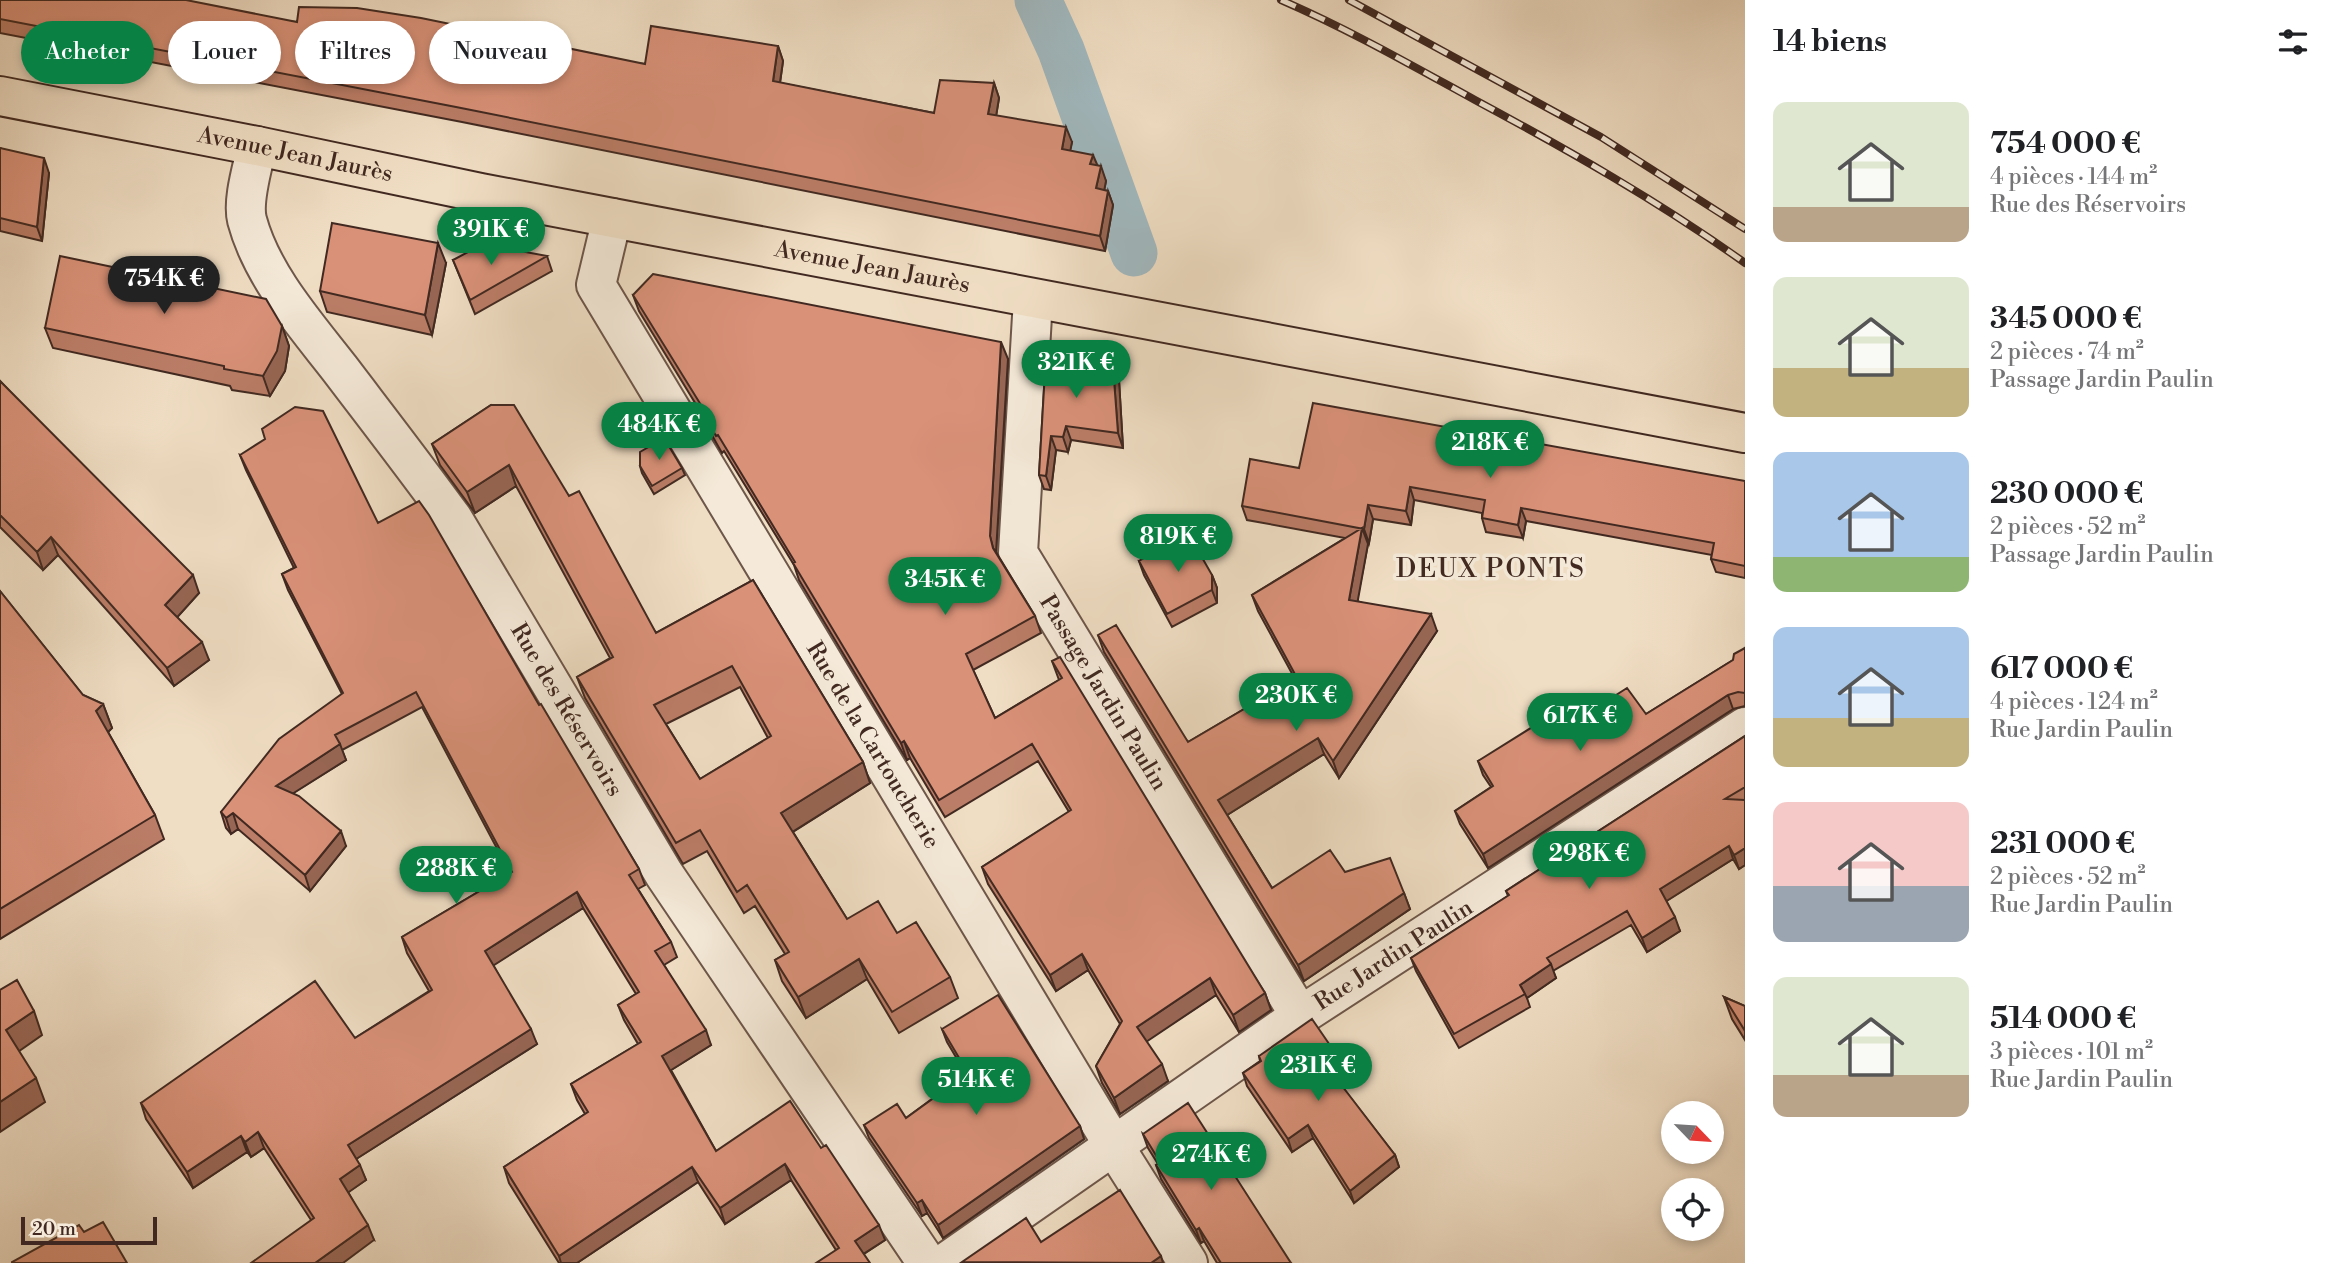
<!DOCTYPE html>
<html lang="fr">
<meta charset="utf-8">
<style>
body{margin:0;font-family:"Libre Bodoni",serif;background:#f2f2f2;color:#202124;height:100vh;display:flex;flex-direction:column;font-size:26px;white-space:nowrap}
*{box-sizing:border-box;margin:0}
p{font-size:23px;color:#757577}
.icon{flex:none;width:38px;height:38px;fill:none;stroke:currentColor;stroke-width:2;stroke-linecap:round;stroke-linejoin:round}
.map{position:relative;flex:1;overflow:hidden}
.panel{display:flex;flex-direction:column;background:#fff;width:595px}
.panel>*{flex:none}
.guide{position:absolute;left:21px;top:21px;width:665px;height:63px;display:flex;gap:14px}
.needle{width:46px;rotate:115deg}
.buttons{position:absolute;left:1661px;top:1101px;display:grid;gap:14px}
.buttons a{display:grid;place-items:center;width:63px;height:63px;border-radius:50%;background:#fff;box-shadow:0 4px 10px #0003;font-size:35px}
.scale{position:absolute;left:21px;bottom:18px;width:136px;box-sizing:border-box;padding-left:7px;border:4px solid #412921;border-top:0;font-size:19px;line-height:24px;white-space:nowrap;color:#412921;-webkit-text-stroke:5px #f5ead9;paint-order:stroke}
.price{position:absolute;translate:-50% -60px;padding:0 16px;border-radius:24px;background:#0b8043;color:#fff;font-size:23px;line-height:46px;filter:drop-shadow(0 2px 4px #0008)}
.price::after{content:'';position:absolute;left:50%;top:42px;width:21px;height:16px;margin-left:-10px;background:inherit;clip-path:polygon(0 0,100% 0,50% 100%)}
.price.on{background:#222;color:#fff}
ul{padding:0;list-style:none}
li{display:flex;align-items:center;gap:21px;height:175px;padding:0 28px}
li span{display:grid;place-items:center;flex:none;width:196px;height:140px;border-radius:14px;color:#555}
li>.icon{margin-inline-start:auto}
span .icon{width:84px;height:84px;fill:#fffc;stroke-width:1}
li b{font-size:30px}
h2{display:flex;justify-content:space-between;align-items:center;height:84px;padding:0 28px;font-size:30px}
.chip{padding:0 24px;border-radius:32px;background:#fff;box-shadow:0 4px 10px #0003;font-size:24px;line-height:63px}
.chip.on{background:#0b8043;color:#fff}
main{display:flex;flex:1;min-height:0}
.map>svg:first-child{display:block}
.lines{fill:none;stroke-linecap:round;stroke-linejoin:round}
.canal{stroke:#a1b9c0;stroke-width:47}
.minor-casing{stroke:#6d564a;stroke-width:42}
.primary-casing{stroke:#412921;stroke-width:42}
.minor{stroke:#f5ead9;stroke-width:38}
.primary{stroke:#f0dec4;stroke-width:38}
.rail-casing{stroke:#412921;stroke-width:8}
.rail{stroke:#f5ead9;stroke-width:5;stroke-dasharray:16;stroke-linecap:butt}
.wall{fill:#bb7d67;stroke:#412921;stroke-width:2;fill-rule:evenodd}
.shaded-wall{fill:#986654;stroke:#412921;stroke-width:2}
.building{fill:#d99178;stroke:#412921;stroke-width:2;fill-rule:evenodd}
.labels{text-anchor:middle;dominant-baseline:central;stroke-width:7;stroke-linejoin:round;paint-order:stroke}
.street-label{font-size:23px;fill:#412921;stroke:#f5ead9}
.quarter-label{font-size:26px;letter-spacing:2px;fill:#412921;stroke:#f5ead9}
</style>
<main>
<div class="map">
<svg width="1745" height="1263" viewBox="0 0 1745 1263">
<rect width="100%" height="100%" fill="#f0dec4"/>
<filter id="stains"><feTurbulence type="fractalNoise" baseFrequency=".00286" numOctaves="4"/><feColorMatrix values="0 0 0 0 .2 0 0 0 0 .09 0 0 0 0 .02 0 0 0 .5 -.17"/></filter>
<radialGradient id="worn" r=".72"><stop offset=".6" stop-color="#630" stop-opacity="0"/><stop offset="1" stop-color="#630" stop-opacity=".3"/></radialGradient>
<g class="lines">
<path class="canal" d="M 1038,0 L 1061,50 L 1134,253"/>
<g class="minor-casing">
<g id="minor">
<path id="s1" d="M 257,146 C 253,166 242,200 247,220 C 262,276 305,324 340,369 C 378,419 416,468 453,519 L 664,874 L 927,1263"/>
<path id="s2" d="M 612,218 L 596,285 L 1114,1146 L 1188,1263"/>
<path id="s3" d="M 1033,299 L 1018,553 L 1300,1016"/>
<path id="s4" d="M 945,1263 L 1300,1016 L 1745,727"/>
</g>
</g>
<g class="primary-casing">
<g id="primary">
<path id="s5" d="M 0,96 L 257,146 L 481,193 L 1745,433"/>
</g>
</g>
<use href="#minor" class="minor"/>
<use href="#primary" class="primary"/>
<g class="rail-casing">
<path id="rail" d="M 1281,0 C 1348,29 1411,65 1475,100 C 1568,150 1660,202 1745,263
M 1349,0 L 1601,137 L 1745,229"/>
</g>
<use href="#rail" class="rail"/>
</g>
<path class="wall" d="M 0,0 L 297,22 L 645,64 L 778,46 L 783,61 L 780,83 L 934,113 L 994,83 L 999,98 L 996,116 L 1072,142 L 1070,150 L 1097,165 L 1106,181 L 1104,190 L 1108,191 L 1113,205 L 1105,251 L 462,122 L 0,33 Z
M 0,148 L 49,173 L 42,241 L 0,231 Z
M 547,256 L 552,271 L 475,314 L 453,260 Z
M 446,263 L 432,335 L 327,312 L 320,291 Z
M 633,295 L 1008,359 L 996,552 L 1035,616 L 1041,633 L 973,670 L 995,718 L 1059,680 L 1052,661 L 1265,993 L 1271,1010 L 1239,1032 L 1216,995 L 1146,1041 L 1168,1081 L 1120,1114 L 1102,1083 L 1096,1066 L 1120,1024 L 1088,970 L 1056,991 L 988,884 L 982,867 L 1069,812 L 1038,761 L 945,817 L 910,758 L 907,760 L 799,580 L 794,565 L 724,451 L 722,453 L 705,423 L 700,411 L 639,311 Z
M 282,326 L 289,346 L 285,371 L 270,396 L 232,390 L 230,386 L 53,348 L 45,328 Z
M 1046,354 L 1119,380 L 1123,448 L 1071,440 L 1068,452 L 1056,450 L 1051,490 L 1044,489 L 1039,475 Z
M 0,381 L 199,593 L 177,617 L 209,660 L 174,686 L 58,555 L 43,570 L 0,527 Z
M 491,405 L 569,496 L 656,633 L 753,580 L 863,762 L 870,783 L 793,832 L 847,919 L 897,933 L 950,977 L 958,998 L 899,1033 L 867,979 L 806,1018 L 782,981 L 775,960 L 785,954 L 755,906 L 744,913 L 707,851 L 683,864 L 585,698 L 577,677 L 610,658 L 516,486 L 475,513 L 440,465 L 432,444 ZM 740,687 L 768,738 L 700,779 L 666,724 Z
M 240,455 L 378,523 L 539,705 L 639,869 L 645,885 L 638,889 L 671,942 L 677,957 L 664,965 L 711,1045 L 671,1070 L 716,1151 L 821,1148 L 885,1240 L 864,1254 L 836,1250 L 791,1180 L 725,1224 L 698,1182 L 577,1263 L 559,1263 L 509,1183 L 504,1167 L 585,1114 L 577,1100 L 571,1084 L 638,1044 L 624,1020 L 618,1005 L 636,994 L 583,908 L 493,965 L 537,1044 L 356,1159 L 366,1180 L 348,1192 L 374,1240 L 311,1220 L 264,1148 L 251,1157 L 247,1152 L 193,1188 L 146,1119 L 141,1103 L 355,1038 L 429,991 L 407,953 L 402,937 L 510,873 L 422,707 L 342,750 L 346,760 L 293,793 L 346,846 L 310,891 L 238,829 L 231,834 L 226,828 L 221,812 L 342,694 L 288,590 L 282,574 L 294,568 L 246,470 Z
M 640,466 L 682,468 L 685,475 L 654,494 L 642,473 Z
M 1299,468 L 1745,481 L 1745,578 L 1716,572 L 1711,559 L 1712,555 L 1526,521 L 1523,538 L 1486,532 L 1482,518 L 1482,513 L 1414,500 L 1411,525 L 1373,519 L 1369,543 L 1368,542 L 1368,544 L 1357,601 L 1437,631 L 1339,778 L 1324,754 L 1227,815 L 1272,888 L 1345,872 L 1404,893 L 1410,909 L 1304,981 L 1104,652 L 1098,635 L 1188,742 L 1295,679 L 1258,611 L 1252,595 L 1345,538 L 1247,520 L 1242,506 Z
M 1139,561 L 1212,575 L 1217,588 L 1217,603 L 1172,627 L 1144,575 Z
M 0,591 L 83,695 L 103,704 L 112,728 L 108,732 L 155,815 L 164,839 L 0,939 Z
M 1745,648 L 1745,706 L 1733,709 L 1488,868 L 1460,824 L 1455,811 L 1491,787 L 1483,775 L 1478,761 L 1591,711 L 1646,714 L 1733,660 Z
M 1745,736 L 1745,865 L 1739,869 L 1733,859 L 1666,901 L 1680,931 L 1647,952 L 1631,925 L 1553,971 L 1556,978 L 1527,998 L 1530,1007 L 1459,1048 L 1416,971 L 1411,958 L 1508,896 L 1506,891 Z
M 1724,997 L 1745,1006 L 1745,1040 L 1732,1019 Z
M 942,1029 L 1080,1126 L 1084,1139 L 943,1238 L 927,1213 L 922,1216 L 869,1138 L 864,1125 L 906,1118 L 966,1074 L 947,1042 Z
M 1259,1056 L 1347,1070 L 1351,1082 L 1343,1088 L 1395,1155 L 1399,1167 L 1354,1203 L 1313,1138 L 1292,1152 L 1247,1086 L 1243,1073 L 1260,1061 Z
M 1143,1134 L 1291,1263 L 1217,1263 L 1204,1241 L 1201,1243 L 1161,1179 L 1156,1165 L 1158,1164 L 1148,1148 Z"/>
<path class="shaded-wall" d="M 778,46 L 783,61 L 778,96 L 773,81 Z
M 994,83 L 999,98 L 994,129 L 988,114 Z
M 1066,127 L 1072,142 L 1068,163 L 1062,149 Z
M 1093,155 L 1099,169 L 1090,164 Z
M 44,158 L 49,173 L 42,241 L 37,227 Z
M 1101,166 L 1106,181 L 1102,202 L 1096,188 Z
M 1108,191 L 1113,205 L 1105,251 L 1100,236 Z
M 438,243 L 446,263 L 432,335 L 425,315 Z
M 282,326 L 289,346 L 285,371 L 270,396 L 263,376 Z
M 1001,342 L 1008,359 L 996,552 L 993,548 L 990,536 Z
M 1113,366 L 1119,380 L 1123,448 L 1118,433 Z
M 1066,426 L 1071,440 L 1068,452 L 1063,437 Z
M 1051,436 L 1056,450 L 1051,490 L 1046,476 Z
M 509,465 L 516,486 L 475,513 L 467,492 Z
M 1410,487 L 1414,500 L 1411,525 L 1406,511 Z
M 1368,505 L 1373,519 L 1369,543 L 1364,529 Z
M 1521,508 L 1526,521 L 1523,538 L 1518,525 Z
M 1362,528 L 1368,544 L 1355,616 L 1349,600 Z
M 51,537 L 58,555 L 43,570 L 37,552 Z
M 193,575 L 199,593 L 172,623 L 165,605 Z
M 1212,575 L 1217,588 L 1217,603 L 1212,590 Z
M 1431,614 L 1437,631 L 1339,778 L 1333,761 Z
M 202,642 L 209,660 L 174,686 L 167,668 Z
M 1728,695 L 1733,709 L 1488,868 L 1483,854 Z
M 103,704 L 112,728 L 105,735 L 96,711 Z
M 1318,738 L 1324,754 L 1224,817 L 1218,800 Z
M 904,741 L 910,758 L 907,760 L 901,743 Z
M 340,744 L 346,760 L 281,801 L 276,786 Z
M 863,762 L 870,783 L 789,834 L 781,813 Z
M 233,813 L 238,829 L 231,834 L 226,818 Z
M 341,831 L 346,846 L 310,891 L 305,875 Z
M 1729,846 L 1733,859 L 1665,902 L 1660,889 Z
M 1745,848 L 1745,865 L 1739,869 L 1734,855 Z
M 577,892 L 583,908 L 491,967 L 485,951 Z
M 1404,893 L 1410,909 L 1304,981 L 1298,965 Z
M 1675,917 L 1680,931 L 1647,952 L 1642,938 Z
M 1082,954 L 1088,970 L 1056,991 L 1050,975 Z
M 859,959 L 867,979 L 806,1018 L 798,997 Z
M 1551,964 L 1556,978 L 1527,998 L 1520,985 Z
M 1210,978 L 1216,995 L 1143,1044 L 1137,1027 Z
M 1265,993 L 1271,1010 L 1239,1032 L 1233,1015 Z
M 34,1011 L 42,1035 L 15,1054 L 6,1030 Z
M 531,1029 L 537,1044 L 353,1161 L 348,1145 Z
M 706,1030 L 711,1045 L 668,1072 L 662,1056 Z
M 1162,1064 L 1168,1081 L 1120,1114 L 1114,1098 Z
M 1347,1070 L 1351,1082 L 1340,1091 L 1336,1078 Z
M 36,1078 L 45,1102 L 0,1132 L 0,1102 Z
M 1308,1125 L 1313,1138 L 1292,1152 L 1288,1139 Z
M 1080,1126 L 1084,1139 L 943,1238 L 938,1225 Z
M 258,1132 L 264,1148 L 251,1157 L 245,1142 Z
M 241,1136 L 247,1152 L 193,1188 L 187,1172 Z
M 1395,1155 L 1399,1167 L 1354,1203 L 1350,1191 Z
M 785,1164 L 791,1180 L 725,1224 L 720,1208 Z
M 360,1165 L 366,1180 L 346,1194 L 340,1179 Z
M 692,1167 L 698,1182 L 577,1263 L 561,1263 L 559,1256 Z
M 922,1200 L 927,1213 L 922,1216 L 917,1203 Z
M 368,1225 L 374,1240 L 343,1263 L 315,1263 Z
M 879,1225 L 885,1240 L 860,1256 L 855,1241 Z
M 1199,1228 L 1204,1241 L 1201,1243 L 1196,1230 Z
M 1161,1256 L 1163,1263 L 1151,1263 Z"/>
<path class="building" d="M 0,0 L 186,0 L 297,22 L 299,7 L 357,8 L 421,18 L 645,64 L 651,26 L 778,46 L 773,81 L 934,113 L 940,80 L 994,83 L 988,114 L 1066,127 L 1062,149 L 1093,155 L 1090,164 L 1101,166 L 1096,188 L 1108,191 L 1100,236 L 456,107 L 0,19 Z
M 0,148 L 44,158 L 37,227 L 0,218 Z
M 332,223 L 438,243 L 425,315 L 320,291 Z
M 483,244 L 547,256 L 470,300 L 453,260 Z
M 60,256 L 266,299 L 282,326 L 277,351 L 263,376 L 224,369 L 224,366 L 45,328 Z
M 653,274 L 1001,342 L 990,536 L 993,548 L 1035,616 L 966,654 L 995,718 L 1062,678 L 1052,661 L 1060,657 L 1265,993 L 1233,1015 L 1210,978 L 1137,1027 L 1162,1064 L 1114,1098 L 1096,1066 L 1122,1021 L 1082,954 L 1050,975 L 982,867 L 1071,810 L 1032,744 L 939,800 L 904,741 L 901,743 L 793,563 L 795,562 L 718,435 L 716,436 L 699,406 L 701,405 L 633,295 Z
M 1046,354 L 1113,366 L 1118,433 L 1066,426 L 1063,437 L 1051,436 L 1046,476 L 1039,475 Z
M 0,381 L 193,575 L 165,605 L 202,642 L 167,668 L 51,537 L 37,552 L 0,515 Z
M 1313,403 L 1745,481 L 1745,566 L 1711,559 L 1714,543 L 1521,508 L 1518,525 L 1482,518 L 1485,500 L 1410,487 L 1406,511 L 1368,505 L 1364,529 L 1242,506 L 1250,459 L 1299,468 Z
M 491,405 L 514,405 L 569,496 L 579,491 L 656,633 L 753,580 L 863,762 L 781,813 L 847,919 L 878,901 L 897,933 L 916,922 L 950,977 L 892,1012 L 859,959 L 798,997 L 775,960 L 789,952 L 747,885 L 737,892 L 700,830 L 676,843 L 577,677 L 613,657 L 509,465 L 467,492 L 432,444 ZM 732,666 L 771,736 L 700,779 L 654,705 Z
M 295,407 L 323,411 L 378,523 L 419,501 L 429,515 L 539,705 L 541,704 L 639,869 L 629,875 L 671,942 L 655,951 L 706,1030 L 662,1056 L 716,1151 L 790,1101 L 821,1148 L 826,1145 L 879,1225 L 855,1241 L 870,1263 L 816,1263 L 839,1248 L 785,1164 L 720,1208 L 692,1167 L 559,1256 L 504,1167 L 588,1112 L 571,1084 L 641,1042 L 618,1005 L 639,992 L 577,892 L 485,951 L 531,1029 L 348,1145 L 360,1165 L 340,1179 L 368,1225 L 315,1263 L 251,1263 L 314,1218 L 258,1132 L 245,1142 L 241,1136 L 187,1172 L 141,1103 L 315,981 L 355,1038 L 432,990 L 402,937 L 512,872 L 416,692 L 335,735 L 340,744 L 276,786 L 299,796 L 341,831 L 305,875 L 233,813 L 226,818 L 221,812 L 279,739 L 343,693 L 282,574 L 296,567 L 240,455 L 265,439 L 262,429 Z
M 664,438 L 682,468 L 652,486 L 640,466 L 640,452 Z
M 1362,528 L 1349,600 L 1431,614 L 1333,761 L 1318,738 L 1218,800 L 1272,888 L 1330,850 L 1345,872 L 1390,858 L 1404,893 L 1298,965 L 1098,635 L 1116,625 L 1188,742 L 1297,678 L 1252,595 Z
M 1188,533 L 1212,575 L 1212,590 L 1167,614 L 1139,561 Z
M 0,591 L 83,695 L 103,704 L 96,711 L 155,815 L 0,909 Z
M 1745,648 L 1745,693 L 1738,692 L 1728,695 L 1483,854 L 1455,811 L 1493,786 L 1478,761 L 1582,696 L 1591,711 L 1627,688 L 1646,714 L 1733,660 L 1734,654 Z
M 1745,736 L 1745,787 L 1725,799 L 1745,800 L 1745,848 L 1734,855 L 1729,846 L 1660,889 L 1675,917 L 1642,938 L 1627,911 L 1547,958 L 1551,964 L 1520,985 L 1525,994 L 1454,1034 L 1411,958 L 1509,895 L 1506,891 Z
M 17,980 L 34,1011 L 6,1030 L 36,1078 L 0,1102 L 0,990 Z
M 998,995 L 1080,1126 L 938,1225 L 922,1200 L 917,1203 L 864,1125 L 897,1104 L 906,1118 L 968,1073 L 942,1029 Z
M 1724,997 L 1745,1006 L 1745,1031 Z
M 1312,1019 L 1347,1070 L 1336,1078 L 1395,1155 L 1350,1191 L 1308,1125 L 1288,1139 L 1243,1073 L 1261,1061 L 1259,1056 Z
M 1188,1103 L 1291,1263 L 1221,1263 L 1199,1228 L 1196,1230 L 1156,1165 L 1160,1162 L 1143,1134 Z
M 1120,1190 L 1161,1256 L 1151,1263 L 962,1262 L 1026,1218 L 1041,1242 Z
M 103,1222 L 127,1263 L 12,1263 L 12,1262 L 79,1225 L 84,1232 Z"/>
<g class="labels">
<g class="street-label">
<text stroke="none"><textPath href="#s5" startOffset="301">Avenue Jean Jaurès</textPath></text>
<text stroke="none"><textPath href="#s5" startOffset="889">Avenue Jean Jaurès</textPath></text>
<text stroke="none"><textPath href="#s3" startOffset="418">Passage Jardin Paulin</textPath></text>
<text stroke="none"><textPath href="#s1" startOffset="662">Rue des Réservoirs</textPath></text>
<text stroke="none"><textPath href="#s2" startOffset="606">Rue de la Cartoucherie</textPath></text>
<text stroke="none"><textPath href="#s4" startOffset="544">Rue Jardin Paulin</textPath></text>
</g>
<g class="quarter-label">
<text x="1491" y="569">DEUX PONTS</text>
</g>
</g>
<rect width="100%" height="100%" filter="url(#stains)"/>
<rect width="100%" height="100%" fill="url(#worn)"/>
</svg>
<div class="buttons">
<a><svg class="needle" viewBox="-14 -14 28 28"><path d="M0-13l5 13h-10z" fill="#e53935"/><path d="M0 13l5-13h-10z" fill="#757577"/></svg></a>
<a><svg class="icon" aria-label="locate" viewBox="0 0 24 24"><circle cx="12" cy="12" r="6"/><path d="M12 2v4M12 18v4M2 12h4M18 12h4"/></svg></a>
</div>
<div class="scale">20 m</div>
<b class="price" style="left:491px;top:267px">391K €</b>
<b class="price on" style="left:164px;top:316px">754K €</b>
<b class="price" style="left:1076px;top:400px">321K €</b>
<b class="price" style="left:659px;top:462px">484K €</b>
<b class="price" style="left:1490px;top:480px">218K €</b>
<b class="price" style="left:1178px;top:574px">819K €</b>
<b class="price" style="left:945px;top:617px">345K €</b>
<b class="price" style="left:1296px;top:733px">230K €</b>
<b class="price" style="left:1580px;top:753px">617K €</b>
<b class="price" style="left:1589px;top:891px">298K €</b>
<b class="price" style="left:456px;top:906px">288K €</b>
<b class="price" style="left:1318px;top:1103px">231K €</b>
<b class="price" style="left:976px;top:1117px">514K €</b>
<b class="price" style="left:1211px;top:1192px">274K €</b>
<div class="guide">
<a class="chip on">Acheter</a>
<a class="chip">Louer</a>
<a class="chip">Filtres</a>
<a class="chip">Nouveau</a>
</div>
</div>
<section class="panel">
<h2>14 biens<svg class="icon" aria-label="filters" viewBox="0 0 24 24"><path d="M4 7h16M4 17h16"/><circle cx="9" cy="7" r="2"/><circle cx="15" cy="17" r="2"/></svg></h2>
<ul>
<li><span style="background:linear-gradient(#dfe7d0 75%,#b9a48a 0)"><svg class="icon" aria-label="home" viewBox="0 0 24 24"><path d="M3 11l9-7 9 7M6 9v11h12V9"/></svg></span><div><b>754 000 €</b><p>4 pièces · 144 m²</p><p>Rue des Réservoirs</p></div></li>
<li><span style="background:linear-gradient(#dfe7d0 65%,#c2b280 0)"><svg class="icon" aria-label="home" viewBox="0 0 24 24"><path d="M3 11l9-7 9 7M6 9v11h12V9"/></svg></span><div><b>345 000 €</b><p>2 pièces · 74 m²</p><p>Passage Jardin Paulin</p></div></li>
<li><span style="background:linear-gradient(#a9c7e8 75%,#8fb573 0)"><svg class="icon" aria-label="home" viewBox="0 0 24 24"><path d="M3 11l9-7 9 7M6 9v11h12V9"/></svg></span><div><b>230 000 €</b><p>2 pièces · 52 m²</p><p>Passage Jardin Paulin</p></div></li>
<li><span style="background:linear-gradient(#a9c7e8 65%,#c2b280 0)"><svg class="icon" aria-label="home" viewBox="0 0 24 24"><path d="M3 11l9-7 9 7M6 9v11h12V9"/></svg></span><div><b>617 000 €</b><p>4 pièces · 124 m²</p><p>Rue Jardin Paulin</p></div></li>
<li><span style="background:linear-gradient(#f6c9c9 60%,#9aa5b1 0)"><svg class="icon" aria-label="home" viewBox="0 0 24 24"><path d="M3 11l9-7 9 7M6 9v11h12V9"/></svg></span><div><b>231 000 €</b><p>2 pièces · 52 m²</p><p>Rue Jardin Paulin</p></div></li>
<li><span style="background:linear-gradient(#dfe7d0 70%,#b9a48a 0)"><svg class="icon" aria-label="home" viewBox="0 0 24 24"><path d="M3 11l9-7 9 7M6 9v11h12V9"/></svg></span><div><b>514 000 €</b><p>3 pièces · 101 m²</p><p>Rue Jardin Paulin</p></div></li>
</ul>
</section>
</main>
